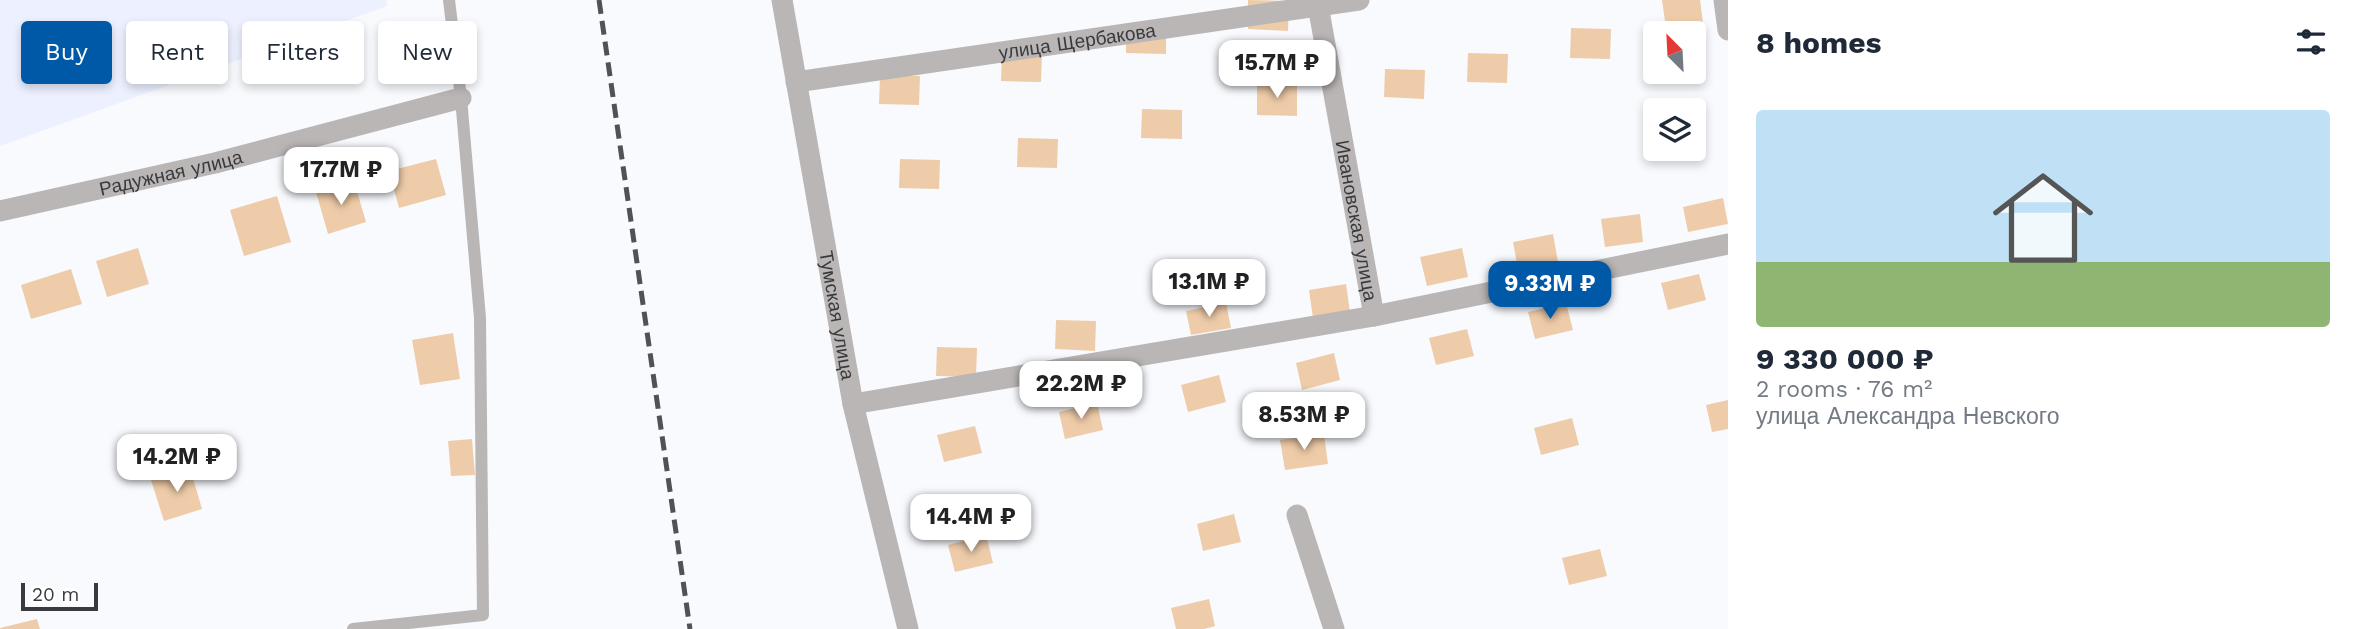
<!DOCTYPE html>
<meta charset="utf-8">
<style>
body{margin:0;font-family:"Work Sans",sans-serif;background:#f6f6f7;color:#1f2937;height:100vh;display:flex;flex-direction:column;font-size:26px;white-space:nowrap}
*{box-sizing:border-box;margin:0}
p{font-size:23px;color:#747a83}
.icon{flex:none;width:38px;height:38px;fill:none;stroke:currentColor;stroke-width:2;stroke-linecap:round;stroke-linejoin:round}
.map{position:relative;flex:1;overflow:hidden}
.panel{display:flex;flex-direction:column;background:#fff;width:630px}
.panel>*{flex:none}
.banner{position:absolute;left:21px;top:21px;width:665px;height:63px;display:flex;gap:14px}
.needle{width:46px;rotate:336deg}
.fabs{position:absolute;left:1643px;top:21px;display:grid;gap:14px}
.fabs a{display:grid;place-items:center;width:63px;height:63px;border-radius:7px;background:#fff;box-shadow:0 4px 10px #0003;font-size:35px}
.scale{position:absolute;left:21px;bottom:18px;width:77px;box-sizing:border-box;padding-left:7px;border:4px solid #393a3d;border-top:0;font-size:19px;line-height:24px;white-space:nowrap;color:#393a3d;-webkit-text-stroke:5px #fff;paint-order:stroke}
.price{position:absolute;translate:-50% -60px;padding:0 16px;border-radius:14px;background:#fff;color:#222;font-size:23px;line-height:46px;filter:drop-shadow(0 2px 4px #0008)}
.price::after{content:'';position:absolute;left:50%;top:42px;width:21px;height:16px;margin-left:-10px;background:inherit;clip-path:polygon(0 0,100% 0,50% 100%)}
.price.on{background:#0059a7;color:#fff}
ul{padding:0;list-style:none}
li{display:grid;align-content:center;gap:14px;height:371px;padding:0 28px}
li span{display:grid;place-items:center;height:217px;border-radius:7px;color:#555}
li>.icon{margin-inline-start:auto}
span .icon{width:126px;height:126px;fill:#fffc;stroke-width:1}
li b{font-size:30px}
h2{display:flex;justify-content:space-between;align-items:center;height:84px;padding:0 28px;font-size:30px}
.pill{padding:0 24px;border-radius:7px;background:#fff;box-shadow:0 4px 10px #0003;font-size:24px;line-height:63px}
.pill.on{background:#0059a7;color:#fff}
main{display:flex;flex:1;min-height:0}
.map>svg:first-child{display:block}
.built{fill:#ecf0ff}
.building{fill:#efcca9}
.lines{fill:none;stroke-linecap:round;stroke-linejoin:round}
.lane{stroke:#bab6b5;stroke-width:12}
.street{stroke:#bab6b5;stroke-width:21}
.rail{stroke:#515256;stroke-width:5;stroke-dasharray:14 7;stroke-linecap:butt}
.labels{text-anchor:middle;dominant-baseline:central;stroke-width:5;stroke-linejoin:round;paint-order:stroke}
.street-label{font-size:19px;fill:#393a3d;stroke:#fff}
</style>
<main>
<div class="map">
<svg width="1728" height="629" viewBox="0 0 1728 629">
<rect width="100%" height="100%" fill="#f8fafe"/>
<path class="built" d="M 0,0 L 386,0 L 387,6 L 0,146 Z"/>
<path class="building" d="M 1248,0 L 1289,1 L 1288,31 L 1248,29 Z
M 1662,0 L 1700,0 L 1703,23 L 1678,26 L 1679,33 L 1670,33 L 1670,27 L 1666,28 Z
M 1126,23 L 1166,24 L 1166,54 L 1126,53 Z
M 1571,28 L 1611,29 L 1610,59 L 1570,58 Z
M 1002,53 L 1042,54 L 1041,82 L 1001,81 Z
M 1468,53 L 1508,54 L 1507,83 L 1467,82 Z
M 1385,69 L 1425,70 L 1424,99 L 1384,97 Z
M 880,75 L 920,76 L 919,105 L 879,104 Z
M 1257,85 L 1297,86 L 1297,116 L 1257,115 Z
M 1142,109 L 1182,110 L 1182,139 L 1141,138 Z
M 1018,138 L 1058,139 L 1057,168 L 1017,167 Z
M 436,159 L 446,195 L 399,208 L 389,171 Z
M 900,159 L 940,160 L 939,189 L 899,188 Z
M 354,181 L 366,222 L 328,234 L 316,192 Z
M 277,196 L 291,242 L 244,256 L 230,210 Z
M 1723,198 L 1728,224 L 1688,232 L 1683,207 Z
M 1640,214 L 1643,242 L 1605,247 L 1601,219 Z
M 1553,234 L 1558,262 L 1518,269 L 1513,242 Z
M 138,248 L 149,284 L 107,297 L 96,261 Z
M 1462,248 L 1468,277 L 1427,286 L 1420,257 Z
M 71,269 L 82,304 L 31,319 L 21,285 Z
M 1699,274 L 1706,300 L 1668,310 L 1661,283 Z
M 1346,284 L 1350,312 L 1313,318 L 1309,290 Z
M 1226,303 L 1231,328 L 1191,335 L 1186,311 Z
M 1566,303 L 1573,330 L 1535,339 L 1528,312 Z
M 1056,320 L 1096,321 L 1095,351 L 1055,349 Z
M 1467,329 L 1474,356 L 1436,365 L 1429,338 Z
M 453,333 L 460,379 L 420,385 L 412,340 Z
M 937,347 L 977,348 L 976,377 L 936,376 Z
M 1334,353 L 1340,380 L 1302,390 L 1296,363 Z
M 1219,375 L 1226,402 L 1188,412 L 1181,385 Z
M 1728,400 L 1728,429 L 1712,432 L 1706,405 Z
M 1097,403 L 1103,430 L 1065,439 L 1059,412 Z
M 1572,418 L 1579,445 L 1541,455 L 1534,428 Z
M 975,426 L 982,453 L 944,462 L 937,435 Z
M 1324,434 L 1328,464 L 1285,470 L 1280,440 Z
M 472,439 L 475,475 L 451,476 L 448,441 Z
M 190,468 L 202,509 L 164,521 L 151,480 Z
M 1234,514 L 1241,542 L 1203,551 L 1197,524 Z
M 986,535 L 993,563 L 955,572 L 948,545 Z
M 1600,549 L 1607,576 L 1569,585 L 1562,558 Z
M 1209,599 L 1215,626 L 1204,629 L 1176,629 L 1171,608 Z
M 37,619 L 40,629 L 0,629 L 0,628 Z"/>
<g class="lines">
<path class="lane" d="M 353,629 L 483,615 L 480,318 L 461,98 L 449,0"/>
<g class="street">
<path id="s1" d="M 782,0 L 853,404 L 908,629"/>
<path id="s2" d="M 1317,0 L 1374,316"/>
<path d="M 1724,0 L 1728,30"/>
<path id="s3" d="M 796,82 L 1359,0"/>
<path id="s4" d="M 0,211 L 215,163 L 461,98"/>
<path d="M 853,404 L 1374,316 L 1728,244"/>
<path d="M 1297,515 L 1334,629"/>
</g>
<path class="rail" d="M 599,0 L 690,629"/>
</g>
<g class="labels">
<g class="street-label">
<text stroke="none"><textPath href="#s3" startOffset="284">улица Щербакова</textPath></text>
<text stroke="none"><textPath href="#s4" startOffset="175">Радужная улица</textPath></text>
<text stroke="none"><textPath href="#s2" startOffset="224">Ивановская улица</textPath></text>
<text stroke="none"><textPath href="#s1" startOffset="320">Тумская улица</textPath></text>
</g>
</g>
</svg>
<div class="fabs">
<a><svg class="needle" viewBox="-14 -14 28 28"><path d="M0-13l5 13h-10z" fill="#e53935"/><path d="M0 13l5-13h-10z" fill="#747a83"/></svg></a>
<a><svg class="icon" aria-label="layers" viewBox="0 0 24 24"><path d="M12 4l9 5-9 5-9-5zM3 14l9 5 9-5"/></svg></a>
</div>
<div class="scale">20 m</div>
<b class="price" style="left:1277px;top:100px">15.7M ₽</b>
<b class="price" style="left:341px;top:207px">17.7M ₽</b>
<b class="price" style="left:1209px;top:319px">13.1M ₽</b>
<b class="price on" style="left:1550px;top:321px">9.33M ₽</b>
<b class="price" style="left:1081px;top:421px">22.2M ₽</b>
<b class="price" style="left:1304px;top:452px">8.53M ₽</b>
<b class="price" style="left:177px;top:494px">14.2M ₽</b>
<b class="price" style="left:971px;top:554px">14.4M ₽</b>
<div class="banner">
<a class="pill on">Buy</a>
<a class="pill">Rent</a>
<a class="pill">Filters</a>
<a class="pill">New</a>
</div>
</div>
<section class="panel">
<h2>8 homes<svg class="icon" aria-label="filters" viewBox="0 0 24 24"><path d="M4 7h16M4 17h16"/><circle cx="9" cy="7" r="2"/><circle cx="15" cy="17" r="2"/></svg></h2>
<ul>
<li><span style="background:linear-gradient(#bfe0f5 70%,#8fb573 0)"><svg class="icon" aria-label="home" viewBox="0 0 24 24"><path d="M3 11l9-7 9 7M6 9v11h12V9"/></svg></span><div><b>9 330 000 ₽</b><p>2 rooms · 76 m²</p><p>улица Александра Невского</p></div></li>
</ul>
</section>
</main>
